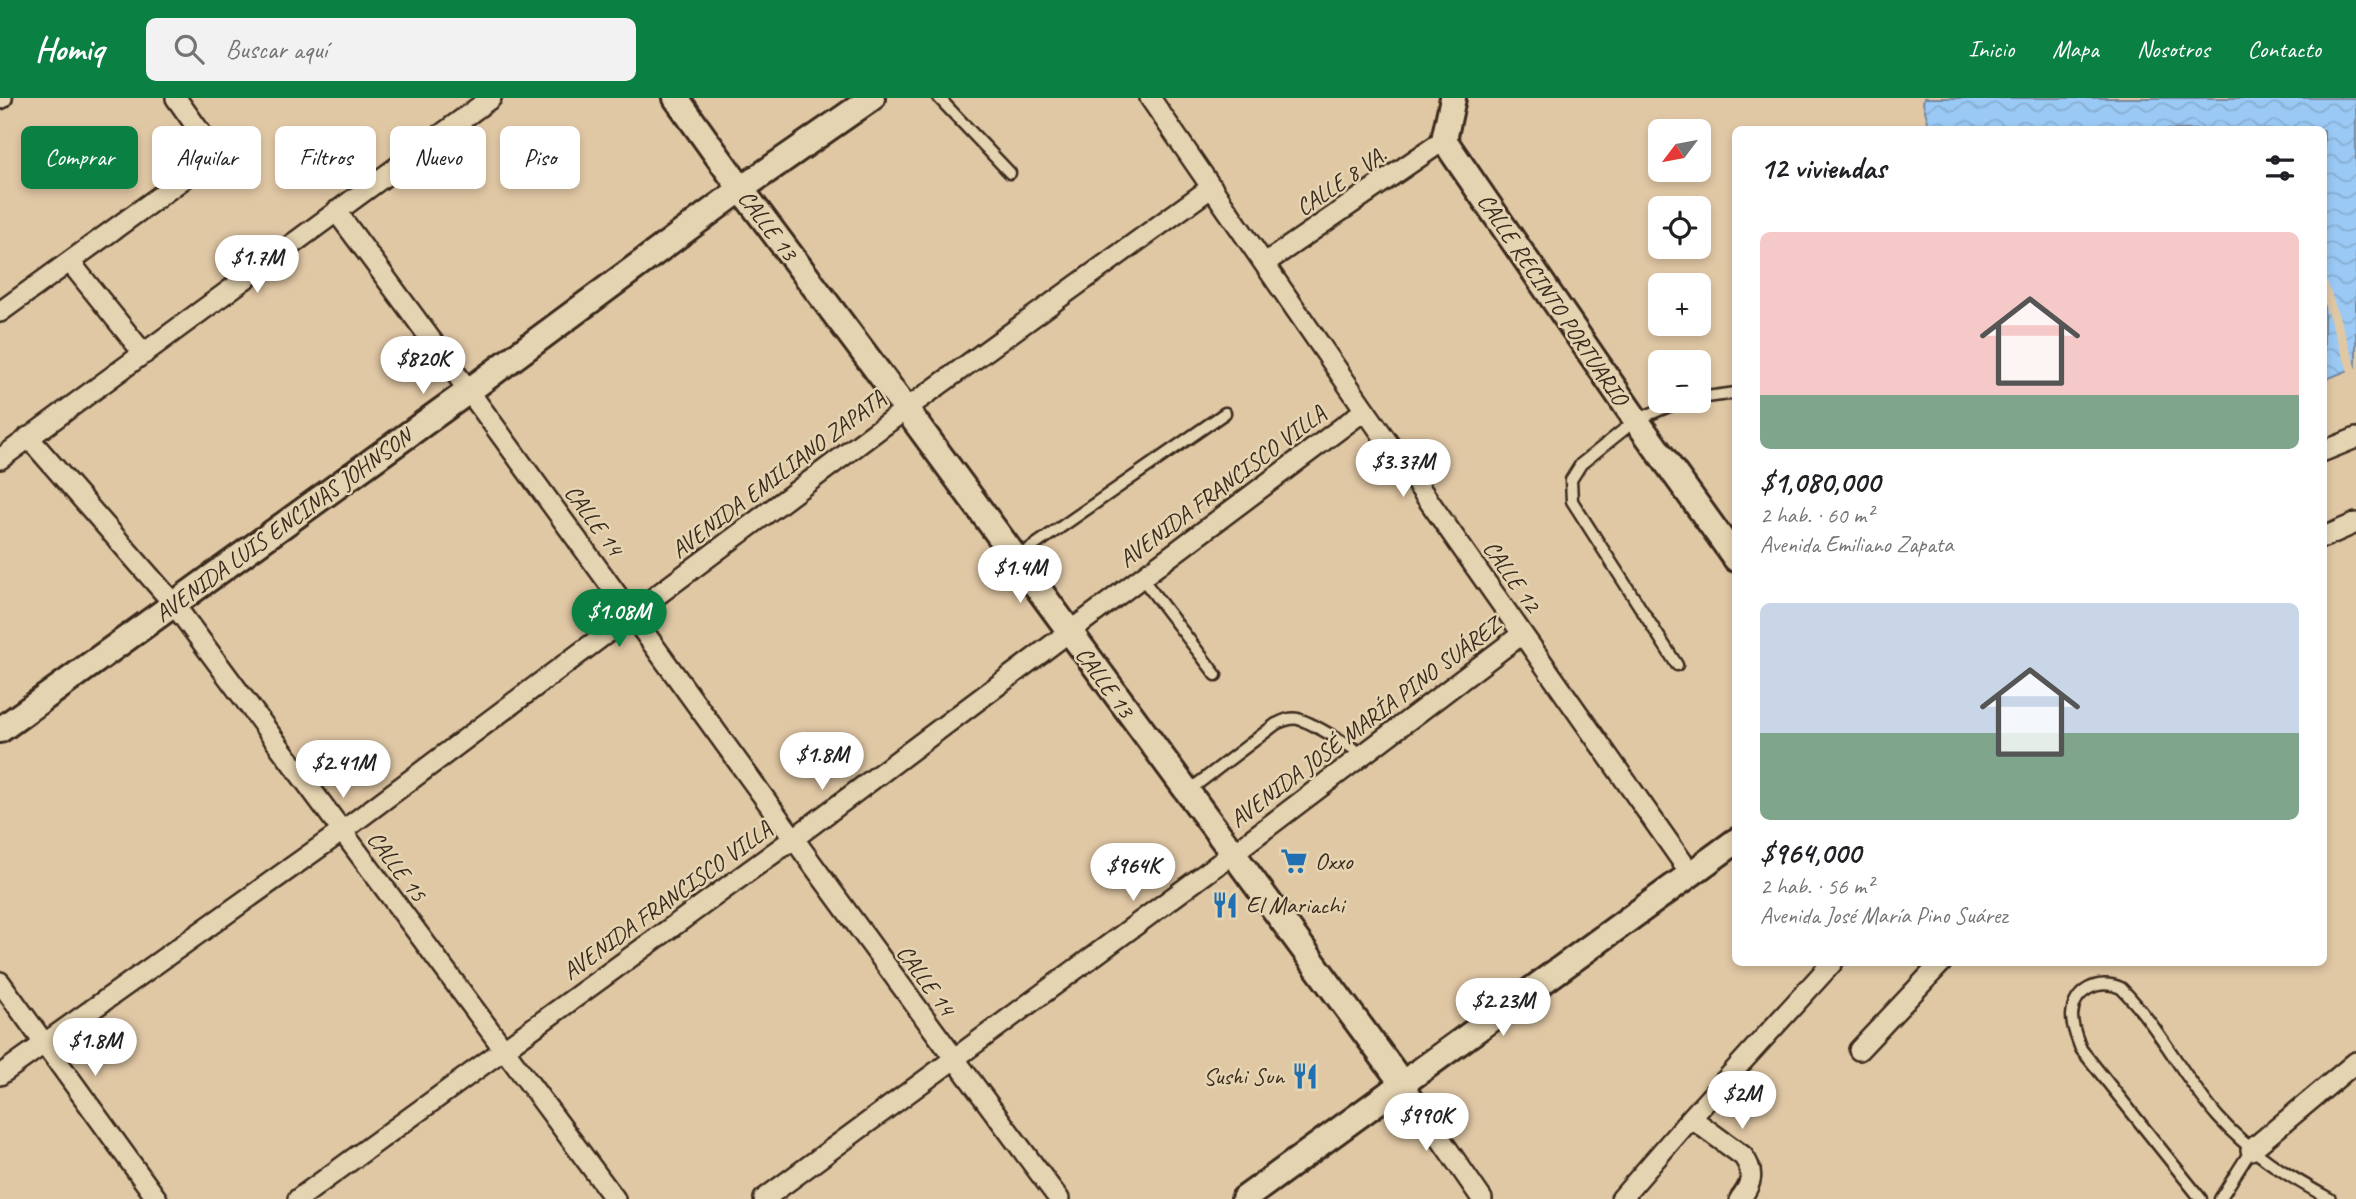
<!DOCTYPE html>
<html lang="es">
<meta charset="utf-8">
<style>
body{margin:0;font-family:Caveat,sans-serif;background:#f2f2f2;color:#202124;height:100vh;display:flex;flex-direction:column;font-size:26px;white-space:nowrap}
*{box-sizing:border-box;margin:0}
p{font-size:23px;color:#757577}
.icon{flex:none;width:38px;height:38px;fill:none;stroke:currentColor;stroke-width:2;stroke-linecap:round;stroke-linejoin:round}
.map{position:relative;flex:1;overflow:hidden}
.panel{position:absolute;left:1732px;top:28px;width:595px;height:840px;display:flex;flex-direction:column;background:#fff;border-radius:10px;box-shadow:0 4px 10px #0003}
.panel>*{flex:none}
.banner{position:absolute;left:21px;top:28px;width:665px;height:63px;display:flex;gap:14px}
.needle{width:46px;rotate:238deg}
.tools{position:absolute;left:1648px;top:21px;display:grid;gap:14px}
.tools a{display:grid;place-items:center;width:63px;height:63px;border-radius:10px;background:#fff;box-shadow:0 4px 10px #0003;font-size:35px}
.price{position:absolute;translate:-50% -60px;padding:0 16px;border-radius:24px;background:#fff;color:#222;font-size:23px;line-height:46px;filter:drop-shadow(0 2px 4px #0008)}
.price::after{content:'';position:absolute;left:50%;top:42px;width:21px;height:16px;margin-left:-10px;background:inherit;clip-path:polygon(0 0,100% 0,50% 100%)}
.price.current{background:#0b8043;color:#fff}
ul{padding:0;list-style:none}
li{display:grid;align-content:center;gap:14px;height:371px;padding:0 28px}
li span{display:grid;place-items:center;height:217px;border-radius:10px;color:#555}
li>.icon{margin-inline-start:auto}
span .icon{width:126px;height:126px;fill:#fffc;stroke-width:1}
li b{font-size:30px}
h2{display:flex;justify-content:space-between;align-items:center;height:84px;padding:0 28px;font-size:30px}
.chip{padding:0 24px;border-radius:10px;background:#fff;box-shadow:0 4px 10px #0003;font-size:24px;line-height:63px}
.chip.current{background:#0b8043;color:#fff}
header{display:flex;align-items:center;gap:42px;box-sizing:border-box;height:98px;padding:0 35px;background:#0b8043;color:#fff}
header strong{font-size:33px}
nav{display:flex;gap:38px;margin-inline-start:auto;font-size:24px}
.search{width:490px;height:63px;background:#f2f2f2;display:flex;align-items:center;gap:18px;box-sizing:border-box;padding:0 24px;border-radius:10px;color:#757577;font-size:26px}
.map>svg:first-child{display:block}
.water{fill:url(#water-waves);stroke:#74899f;stroke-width:2}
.pier{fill:#e1c8a5}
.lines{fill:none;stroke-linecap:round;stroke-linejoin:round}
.service-casing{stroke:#3b2a1e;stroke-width:15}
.minor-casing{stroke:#3b2a1e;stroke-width:24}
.tertiary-casing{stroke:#3b2a1e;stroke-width:30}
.service{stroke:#e5d4b1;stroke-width:10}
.minor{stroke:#e5d4b1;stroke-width:19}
.tertiary{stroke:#e5d4b1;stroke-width:24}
.labels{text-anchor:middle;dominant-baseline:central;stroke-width:5;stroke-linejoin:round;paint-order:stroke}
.street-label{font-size:24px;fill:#3b2a1e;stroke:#e5d4b1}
.poi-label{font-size:24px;fill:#3b2a1e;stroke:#e5d4b1;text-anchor:start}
</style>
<header>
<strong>Homiq</strong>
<div class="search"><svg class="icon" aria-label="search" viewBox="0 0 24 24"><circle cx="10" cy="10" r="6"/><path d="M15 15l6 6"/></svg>Buscar aquí</div>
<nav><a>Inicio</a><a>Mapa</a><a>Nosotros</a><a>Contacto</a></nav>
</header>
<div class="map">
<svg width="2356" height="1101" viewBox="0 0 2356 1101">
<defs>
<pattern id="water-waves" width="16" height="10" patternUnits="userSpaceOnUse" patternTransform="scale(1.75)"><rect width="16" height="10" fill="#9ac9f5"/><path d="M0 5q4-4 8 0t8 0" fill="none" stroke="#86add2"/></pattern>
</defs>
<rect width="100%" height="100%" fill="#e1c8a5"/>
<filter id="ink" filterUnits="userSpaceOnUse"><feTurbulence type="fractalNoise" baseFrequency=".0143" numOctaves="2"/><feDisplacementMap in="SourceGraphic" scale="14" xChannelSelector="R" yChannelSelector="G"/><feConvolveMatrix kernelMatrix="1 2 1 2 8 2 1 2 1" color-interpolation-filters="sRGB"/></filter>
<g filter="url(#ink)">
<path class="water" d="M 1924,0 L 2356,0 L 2356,269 L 2324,282 L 2324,32 L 1930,31 L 1923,5 Z"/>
<path class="pier" d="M 2324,175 L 2356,268 L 2356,273 L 2349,276 L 2324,205 Z"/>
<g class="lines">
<g class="service-casing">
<path id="service" d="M 939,0 L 1010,75
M 1699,300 L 1736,295
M 1015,461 L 1225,315
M 1141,479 L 1216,577
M 1677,567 L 1572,403 L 1571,382 L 1581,366 L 1636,322 L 1681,303
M 1187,694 L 1276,626 C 1283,623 1290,619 1298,621 C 1315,625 1346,647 1363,656
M 2201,1101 L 2081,951 C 2077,940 2072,930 2072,918 C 2073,892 2099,880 2121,890 C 2159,928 2183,979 2218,1019 C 2250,1055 2288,1078 2330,1101
M 2220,1101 L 2251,1052"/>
</g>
<g class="minor-casing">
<path id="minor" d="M 1150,0 L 1365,312 L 1691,776
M 0,1 L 2,0
M 336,113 C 580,440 814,775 1059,1101
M 70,164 L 144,256
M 1265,165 L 1444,42
M 0,214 L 204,66 L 209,59 L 208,45 L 176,0
M 28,339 L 173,505 L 615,1101
M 2324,353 L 2356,340
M 0,361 L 491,0
M 2324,439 L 2356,425
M 0,884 L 157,1101
M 1859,952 L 1942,864
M 0,977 L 341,734 L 906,311 L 1212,89
M 1402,985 L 1482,1101
M 1691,1020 L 1743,1058 C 1755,1074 1752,1086 1740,1101
M 2251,1052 L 2356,964
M 298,1101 L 793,741 L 1365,312
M 764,1101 L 1232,756 L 1522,536
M 1621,1101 L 1691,1020 L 1833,864"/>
</g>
<g class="tertiary-casing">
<path id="tertiary" d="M 676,0 L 741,91 L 906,311 L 1402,985
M 1453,0 L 1444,42 L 1636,322 L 1736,461
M 0,632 L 470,292 L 741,91 L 872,0
M 1244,1101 L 1736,743"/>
</g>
<use href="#service" class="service"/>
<use href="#minor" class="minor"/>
<use href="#tertiary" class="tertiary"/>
</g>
</g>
<defs>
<g id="supermarket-bare" transform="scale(2.1)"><path d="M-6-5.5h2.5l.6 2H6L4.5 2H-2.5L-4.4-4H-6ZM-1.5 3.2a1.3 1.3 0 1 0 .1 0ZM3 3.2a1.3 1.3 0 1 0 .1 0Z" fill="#1f6fb2" stroke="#e5d4b1" stroke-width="2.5" paint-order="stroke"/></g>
<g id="restaurant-bare" transform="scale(2.1)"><path d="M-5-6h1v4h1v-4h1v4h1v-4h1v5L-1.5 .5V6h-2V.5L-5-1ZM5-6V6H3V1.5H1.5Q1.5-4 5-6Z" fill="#1f6fb2" stroke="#e5d4b1" stroke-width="2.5" paint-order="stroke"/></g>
</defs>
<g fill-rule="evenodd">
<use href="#supermarket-bare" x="1294" y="763"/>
<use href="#restaurant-bare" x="1225" y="807"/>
<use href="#restaurant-bare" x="1305" y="978"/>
</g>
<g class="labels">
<g class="street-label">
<text transform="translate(1341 83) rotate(-34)">CALLE 8 VA.</text>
<text transform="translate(768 127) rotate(53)">CALLE 13</text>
<text transform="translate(1553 201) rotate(56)">CALLE RECINTO PORTUARIO</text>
<text transform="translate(778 376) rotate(-37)">AVENIDA EMILIANO ZAPATA</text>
<text transform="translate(1222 388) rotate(-37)">AVENIDA FRANCISCO VILLA</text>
<text transform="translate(594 422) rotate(54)">CALLE 14</text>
<text transform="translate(283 427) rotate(-36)">AVENIDA LUIS ENCINAS JOHNSON</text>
<text transform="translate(1512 478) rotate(55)">CALLE 12</text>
<text transform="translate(1105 584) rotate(54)">CALLE 13</text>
<text transform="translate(1365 624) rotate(-37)">AVENIDA JOSÉ MARÍA PINO SUÁREZ</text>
<text transform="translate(397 768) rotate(53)">CALLE 15</text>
<text transform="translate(667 802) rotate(-36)">AVENIDA FRANCISCO VILLA</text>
<text transform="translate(926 882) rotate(54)">CALLE 14</text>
</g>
<g class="poi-label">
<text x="1315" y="763">Oxxo</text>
<text x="1246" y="807">El Mariachi</text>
<text x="1284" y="978" text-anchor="end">Sushi Sun</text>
</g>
</g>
</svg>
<div class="tools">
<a><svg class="needle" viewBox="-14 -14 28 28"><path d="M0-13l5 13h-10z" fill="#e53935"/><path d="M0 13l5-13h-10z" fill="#757577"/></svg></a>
<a><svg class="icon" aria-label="locate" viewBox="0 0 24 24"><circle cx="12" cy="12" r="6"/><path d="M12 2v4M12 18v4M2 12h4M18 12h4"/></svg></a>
<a>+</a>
<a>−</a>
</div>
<b class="price" style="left:257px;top:197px">$1.7M</b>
<b class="price" style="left:423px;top:298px">$820K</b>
<b class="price" style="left:1403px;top:401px">$3.37M</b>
<b class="price" style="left:1020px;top:507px">$1.4M</b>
<b class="price current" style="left:619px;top:551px">$1.08M</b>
<b class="price" style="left:822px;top:694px">$1.8M</b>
<b class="price" style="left:343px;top:702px">$2.41M</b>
<b class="price" style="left:1133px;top:805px">$964K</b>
<b class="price" style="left:1503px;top:940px">$2.23M</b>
<b class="price" style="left:95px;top:980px">$1.8M</b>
<b class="price" style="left:1742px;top:1033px">$2M</b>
<b class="price" style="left:1426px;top:1055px">$990K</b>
<div class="banner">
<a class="chip current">Comprar</a>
<a class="chip">Alquilar</a>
<a class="chip">Filtros</a>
<a class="chip">Nuevo</a>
<a class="chip">Piso</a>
</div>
<section class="panel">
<h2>12 viviendas<svg class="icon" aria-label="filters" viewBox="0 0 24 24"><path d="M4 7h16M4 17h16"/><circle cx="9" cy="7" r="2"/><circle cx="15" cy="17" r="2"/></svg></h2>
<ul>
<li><span style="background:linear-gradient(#f6c9c9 75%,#7fa58c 0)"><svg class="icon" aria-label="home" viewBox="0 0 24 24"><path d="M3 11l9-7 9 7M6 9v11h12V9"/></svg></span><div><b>$1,080,000</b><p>2 hab. · 60 m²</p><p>Avenida Emiliano Zapata</p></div></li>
<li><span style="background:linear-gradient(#c9d6e8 60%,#7fa58c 0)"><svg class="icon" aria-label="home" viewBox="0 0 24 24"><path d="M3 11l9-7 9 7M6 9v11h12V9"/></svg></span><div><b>$964,000</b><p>2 hab. · 56 m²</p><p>Avenida José María Pino Suárez</p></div></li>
</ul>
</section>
</div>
